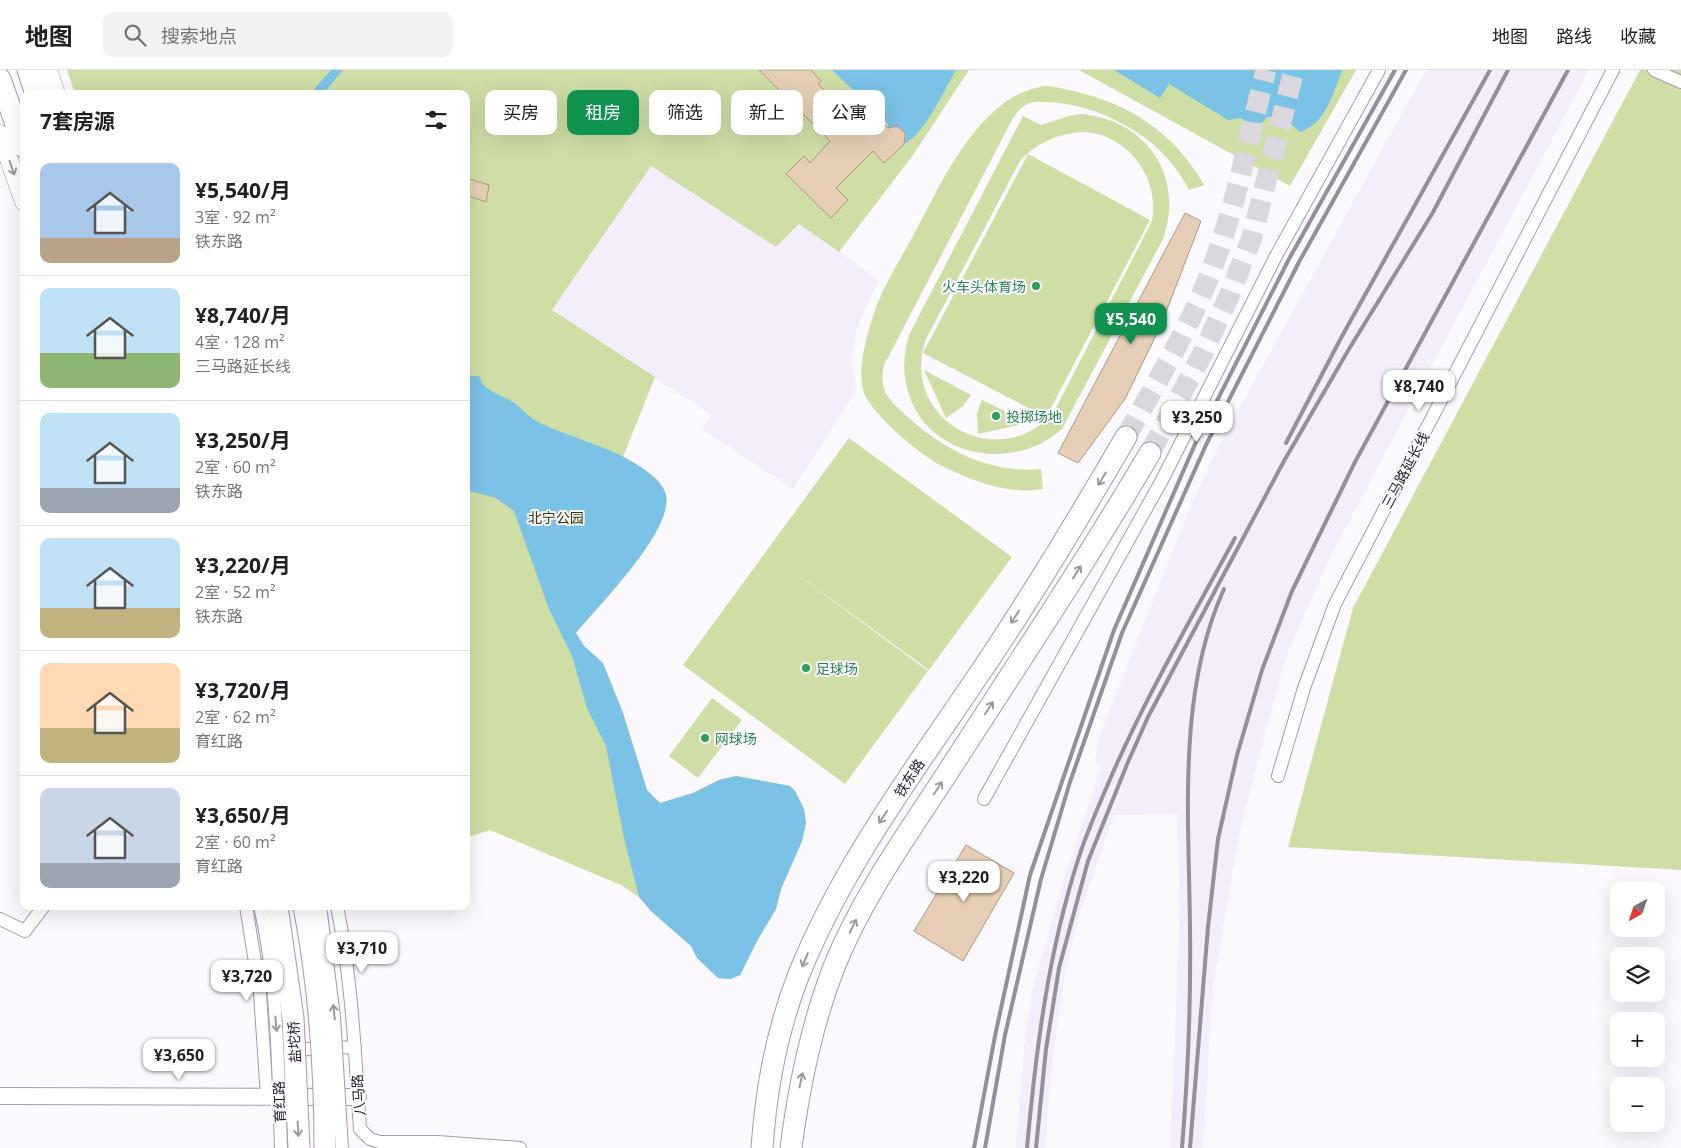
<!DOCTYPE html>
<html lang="zh">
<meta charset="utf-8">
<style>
body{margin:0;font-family:"Open Sans","Noto Sans SC",sans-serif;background:#f2f2f2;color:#202124;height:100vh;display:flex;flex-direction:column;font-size:19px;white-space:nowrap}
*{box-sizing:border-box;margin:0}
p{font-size:16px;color:#757577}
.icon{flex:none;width:28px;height:28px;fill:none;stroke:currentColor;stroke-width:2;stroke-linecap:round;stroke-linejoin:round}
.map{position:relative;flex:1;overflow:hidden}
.panel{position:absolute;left:20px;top:20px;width:450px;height:820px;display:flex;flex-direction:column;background:#fff;border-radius:10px;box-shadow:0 5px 20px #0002}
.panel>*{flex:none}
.guide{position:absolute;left:485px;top:20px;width:475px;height:45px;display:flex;gap:10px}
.needle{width:32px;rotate:220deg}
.fabs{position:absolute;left:1610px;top:812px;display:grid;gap:10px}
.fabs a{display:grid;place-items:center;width:55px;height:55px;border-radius:10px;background:#fff;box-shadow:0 5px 20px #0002;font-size:25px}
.price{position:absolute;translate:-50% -42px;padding:0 11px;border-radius:10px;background:#fff;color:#222;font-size:16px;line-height:32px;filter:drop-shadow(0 1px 2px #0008)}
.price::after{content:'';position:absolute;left:50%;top:30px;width:15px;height:11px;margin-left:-8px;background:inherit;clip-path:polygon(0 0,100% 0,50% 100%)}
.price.on{background:#0f914f;color:#fff}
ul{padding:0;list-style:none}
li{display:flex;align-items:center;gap:15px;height:125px;padding:0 20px}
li+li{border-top:1px solid #e0e0e0}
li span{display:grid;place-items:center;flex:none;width:140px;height:100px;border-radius:10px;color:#555}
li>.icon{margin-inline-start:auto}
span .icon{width:60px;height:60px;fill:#fffc;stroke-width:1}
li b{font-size:21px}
h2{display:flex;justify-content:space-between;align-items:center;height:60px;padding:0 20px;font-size:21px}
.pill{padding:0 18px;border-radius:10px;background:#fff;box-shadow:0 5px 20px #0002;font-size:18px;line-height:45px}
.pill.on{background:#0f914f;color:#fff}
header{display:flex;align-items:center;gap:30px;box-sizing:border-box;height:70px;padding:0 25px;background:#fff;border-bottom:1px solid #e0e0e0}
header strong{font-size:24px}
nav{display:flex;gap:28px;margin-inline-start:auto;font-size:18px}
.search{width:350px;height:45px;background:#f2f2f2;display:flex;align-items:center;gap:12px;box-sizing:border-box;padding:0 18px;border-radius:10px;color:#757577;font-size:19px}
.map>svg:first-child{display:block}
.built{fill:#f4edfc}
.green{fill:#cedea5;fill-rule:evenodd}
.water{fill:#7bc2e7}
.building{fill:#e6cfb6;stroke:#ae9880}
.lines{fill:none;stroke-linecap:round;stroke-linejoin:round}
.trunk-tunnel{stroke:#dad7de;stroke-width:21;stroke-dasharray:21 11;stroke-linecap:butt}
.minor-casing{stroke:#a698b4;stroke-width:14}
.tertiary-casing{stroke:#a698b4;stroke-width:18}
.secondary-casing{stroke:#a698b4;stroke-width:19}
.trunk-casing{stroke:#a698b4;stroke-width:23}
.minor{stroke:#fff;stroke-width:12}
.tertiary{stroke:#fff;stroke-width:16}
.secondary{stroke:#fff;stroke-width:18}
.trunk{stroke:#fff;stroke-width:21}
.rail{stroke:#948f98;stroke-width:4}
.minor-bridge-casing{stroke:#a698b4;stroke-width:14;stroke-linecap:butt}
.trunk-bridge-casing{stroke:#a698b4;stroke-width:23;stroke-linecap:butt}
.minor-bridge{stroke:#fff;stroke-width:12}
.trunk-bridge{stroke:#fff;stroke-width:21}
.oneway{stroke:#9c999e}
.leisure-dot{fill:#2e9e5b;stroke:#fbf8fe;stroke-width:2}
.labels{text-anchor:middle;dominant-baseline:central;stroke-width:4;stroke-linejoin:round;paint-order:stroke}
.leisure-label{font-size:14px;fill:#27864d;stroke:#fbf8fe;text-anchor:start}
.street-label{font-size:14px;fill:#221c27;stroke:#fbf8fe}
.park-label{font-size:14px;fill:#303a08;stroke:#fbf8fe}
</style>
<header>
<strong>地图</strong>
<div class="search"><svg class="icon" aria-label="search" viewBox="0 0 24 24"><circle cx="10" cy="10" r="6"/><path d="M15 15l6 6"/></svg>搜索地点</div>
<nav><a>地图</a><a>路线</a><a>收藏</a></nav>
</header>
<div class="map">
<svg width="1681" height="1078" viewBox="0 0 1681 1078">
<rect width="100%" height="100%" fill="#fbf8fe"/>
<path class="built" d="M 1426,0 L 1589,0 L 1331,485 L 1285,589 L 1241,756 L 1213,916 L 1203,1078 L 1170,1078 L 1180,838 L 1177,744 L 1114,745 L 1077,852 L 1065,904 L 1054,977 L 1045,1078 L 1016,1078 L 1024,977 L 1032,921 L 1066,802 L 1101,697 L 1095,690 L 1101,662 L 1189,440 L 1218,377 Z
M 651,96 L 776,177 L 799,153 L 879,210 L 860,250 L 855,267 L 851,290 L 856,321 L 793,419 L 702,359 L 712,345 L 551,241 Z"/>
<path class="green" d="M 67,0 L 969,0 L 913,85 L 839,182 L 799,154 L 776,177 L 651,96 L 552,240 L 655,307 L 623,387 C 638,396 661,406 666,424 C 676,456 597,539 576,563 L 584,576 L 603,594 L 623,643 L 647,720 L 660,733 L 693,723 L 719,710 L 736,706 L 790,716 L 795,721 L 804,739 L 806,753 L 802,771 L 781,819 L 776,839 L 757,871 L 740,905 L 731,909 L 718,908 L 697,888 L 691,876 L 651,841 L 639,827 L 621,815 L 490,760 L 466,768 L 466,24 L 75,24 Z
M 1079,0 L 1356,0 L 1290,116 Z
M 1640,0 L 1681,0 L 1681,800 L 1288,777 L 1353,538 Z
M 1044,16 C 1060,17 1074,21 1089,25 C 1140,40 1178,69 1204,115 L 1189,120 C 1181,103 1168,88 1154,75 C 1125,51 1087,34 1049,32 C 1043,32 1035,31 1030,33 C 1022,36 1018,41 1013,48 L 884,295 C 878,321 890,331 908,347 C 944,380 990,404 1041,399 L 1043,419 C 1008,425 973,411 942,396 C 920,385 876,348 865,325 C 855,303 868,262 875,240 C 884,215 900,190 913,166 C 936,124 956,77 992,43 C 1007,28 1024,20 1044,16 Z
M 1081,44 C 1147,50 1185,106 1163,169 L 1062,359 C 1009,407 914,384 905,307 C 903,293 905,279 909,265 L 1023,46 L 1041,55 L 1069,46 ZM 1085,62 C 1129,65 1160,109 1152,151 L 1055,340 C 1002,407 897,350 926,269 L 1020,91 C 1038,72 1059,63 1085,62 Z
M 1028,84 L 1150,150 L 1046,347 L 923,283 Z
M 924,300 L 971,325 L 963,336 L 946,348 Z
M 982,330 L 1029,353 L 978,364 L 977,343 Z
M 849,368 L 1012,487 L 929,600 L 783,494 L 928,601 L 845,714 L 683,595 Z
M 712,628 L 742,650 L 698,708 L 669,686 Z"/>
<path class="water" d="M 331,0 L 343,0 L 323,24 L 310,24 Z
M 832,0 L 956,0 C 944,20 925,64 904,74 L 906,65 C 902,57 896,55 888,58 L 888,54 Z
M 1114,0 L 1342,0 C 1333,24 1326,53 1300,62 C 1291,53 1280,47 1267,47 L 1262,53 L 1246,52 L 1241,48 L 1228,50 L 1169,14 L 1160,28 Z
M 466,306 L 479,306 C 483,322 502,324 514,333 C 522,339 529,347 538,352 C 565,365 595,373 622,386 C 636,393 664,410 666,426 C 672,463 599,534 576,563 L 584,576 L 603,593 L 623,643 L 647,720 L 660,733 L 693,723 L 719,710 L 736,706 L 790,716 L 795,721 L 804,739 L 806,753 L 802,771 L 781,819 L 776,839 L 757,871 L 740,905 L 731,909 L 718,908 L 697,888 L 691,876 L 651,841 L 639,827 L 624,768 L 606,676 L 587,638 L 572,586 L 549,539 L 514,441 L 496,428 L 466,420 Z"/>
<path class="building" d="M 759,0 L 811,0 L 821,11 L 818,14 L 846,42 L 858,29 L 888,58 L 897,56 L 905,63 L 904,74 L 884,93 L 873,81 L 836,118 L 848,130 L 831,148 L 786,104 L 804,86 L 810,93 L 830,71 Z
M 466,108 L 489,115 L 486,132 L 466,125 Z
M 1185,143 L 1201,151 L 1161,255 L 1125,329 L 1078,393 L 1058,383 Z
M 966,775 L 1014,803 L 963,891 L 914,861 Z"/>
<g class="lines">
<path class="trunk-tunnel" d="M 1126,367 C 1155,315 1186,264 1208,209 C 1235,142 1248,70 1266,0
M 1150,383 L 1203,283 L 1230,224 L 1252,167 L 1294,0"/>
<g class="minor-casing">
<path id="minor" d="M 1654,0 L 1681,12
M 1278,706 L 1304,618 L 1335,534 L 1613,0
M 984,729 L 1162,410 L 1276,186 L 1379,0
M 246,836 L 260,923 L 267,1027
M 337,836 C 352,910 355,984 360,1059 L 370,1069 L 380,1072 L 437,1072 L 520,1078
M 0,849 L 25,861 L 44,836
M 288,980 L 355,977"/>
</g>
<g class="tertiary-casing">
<path id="tertiary" d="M 0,1026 L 358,1027"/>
</g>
<g class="secondary-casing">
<path id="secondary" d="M 48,0 L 56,24
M 0,64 L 24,132"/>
</g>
<g class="trunk-casing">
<path id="trunk" d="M 28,0 L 36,24
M 0,9 L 24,77
M 762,1078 C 766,1019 777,960 799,904 C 846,788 923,689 992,585 C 1039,514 1083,441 1126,367
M 791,1078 C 799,1016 811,956 834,897 C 862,827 907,765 948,702 C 1016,596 1086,492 1150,383"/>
</g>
<use href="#minor" class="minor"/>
<use href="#tertiary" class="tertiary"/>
<use href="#secondary" class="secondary"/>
<use href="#trunk" class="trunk"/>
<path class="rail" d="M 1286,373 L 1341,268 L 1490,0
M 974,1078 L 995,966 L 1030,805 L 1114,560 L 1196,372 L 1289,189 L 1395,0
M 985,1078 L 1005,965 L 1041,809 L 1070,712 L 1122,563 L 1206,375 L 1299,192 L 1406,0
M 1027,1078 C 1036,980 1048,882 1079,787 C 1086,765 1096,742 1105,721 C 1142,633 1190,551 1235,468
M 1036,1078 L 1046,979 L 1059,898 L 1088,791 L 1128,692 L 1148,647 L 1284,391 L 1349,279 L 1432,144 L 1508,0
M 1182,1078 C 1188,1005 1191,932 1190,858 C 1189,747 1177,622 1224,519
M 1190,1078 L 1208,857 L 1218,769 L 1237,685 L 1262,600 L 1292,521 L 1355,392 L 1568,0"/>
<g class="minor-bridge-casing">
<path id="minor-bridge" d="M 260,836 C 278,915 278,998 281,1078
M 320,836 L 334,947 L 342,1078"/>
</g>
<g class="trunk-bridge-casing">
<path id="trunk-bridge" d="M 277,836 L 293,948 L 299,1078
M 304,836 C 319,914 325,999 325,1078"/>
</g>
<use href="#minor-bridge" class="minor-bridge"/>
<use href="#trunk-bridge" class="trunk-bridge"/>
</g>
<defs><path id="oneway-shaft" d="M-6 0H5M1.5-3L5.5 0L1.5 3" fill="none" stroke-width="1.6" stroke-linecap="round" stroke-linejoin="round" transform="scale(1.25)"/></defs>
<g class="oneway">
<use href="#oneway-shaft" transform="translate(12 98) rotate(71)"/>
<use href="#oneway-shaft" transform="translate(1102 409) rotate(121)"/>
<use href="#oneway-shaft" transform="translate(1077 502) rotate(-58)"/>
<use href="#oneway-shaft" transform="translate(1015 547) rotate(122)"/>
<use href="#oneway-shaft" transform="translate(989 638) rotate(-57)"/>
<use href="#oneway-shaft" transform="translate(938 718) rotate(-57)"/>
<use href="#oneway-shaft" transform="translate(883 747) rotate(123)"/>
<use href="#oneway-shaft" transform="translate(853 856) rotate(-64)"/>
<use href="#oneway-shaft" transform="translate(805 890) rotate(113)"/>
<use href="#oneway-shaft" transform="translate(334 942) rotate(-96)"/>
<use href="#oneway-shaft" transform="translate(276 954) rotate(85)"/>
<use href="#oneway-shaft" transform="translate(801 1010) rotate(-78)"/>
<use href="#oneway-shaft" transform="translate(298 1059) rotate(87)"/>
</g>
<g class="leisure-dot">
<circle cx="1036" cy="216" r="5"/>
<circle cx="996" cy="346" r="5"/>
<circle cx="806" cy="598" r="5"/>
<circle cx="705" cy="668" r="5"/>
</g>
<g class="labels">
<g class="leisure-label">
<text x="1026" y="216" text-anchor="end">火车头体育场</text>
<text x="1006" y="346">投掷场地</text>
<text x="816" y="598">足球场</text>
<text x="715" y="668">网球场</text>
</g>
<g class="street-label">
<text transform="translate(1405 400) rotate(-62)">三马路延长线</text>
<text transform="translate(909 708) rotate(-57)">铁东路</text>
<text transform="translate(294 972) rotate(-93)">盐坨桥</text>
<text transform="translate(358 1025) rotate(-94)">八马路</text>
<text transform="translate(279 1032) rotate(-92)">育红路</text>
</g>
<g class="park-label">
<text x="556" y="447">北宁公园</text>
</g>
</g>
</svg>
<div class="fabs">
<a><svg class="needle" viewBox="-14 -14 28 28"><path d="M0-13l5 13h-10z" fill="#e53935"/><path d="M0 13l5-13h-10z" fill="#757577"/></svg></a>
<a><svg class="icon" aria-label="layers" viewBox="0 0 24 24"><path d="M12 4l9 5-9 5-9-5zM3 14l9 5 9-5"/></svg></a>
<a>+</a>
<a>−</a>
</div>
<b class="price on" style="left:1131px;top:275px">¥5,540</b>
<b class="price" style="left:1419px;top:342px">¥8,740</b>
<b class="price" style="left:1197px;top:373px">¥3,250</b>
<b class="price" style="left:964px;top:833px">¥3,220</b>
<b class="price" style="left:362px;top:904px">¥3,710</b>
<b class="price" style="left:247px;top:932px">¥3,720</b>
<b class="price" style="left:179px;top:1011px">¥3,650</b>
<div class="guide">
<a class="pill">买房</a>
<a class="pill on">租房</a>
<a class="pill">筛选</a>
<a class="pill">新上</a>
<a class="pill">公寓</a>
</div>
<section class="panel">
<h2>7套房源<svg class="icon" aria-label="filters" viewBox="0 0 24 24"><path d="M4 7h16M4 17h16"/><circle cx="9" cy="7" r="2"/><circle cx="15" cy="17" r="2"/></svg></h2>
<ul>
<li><span style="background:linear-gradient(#a9c7e8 75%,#b9a48a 0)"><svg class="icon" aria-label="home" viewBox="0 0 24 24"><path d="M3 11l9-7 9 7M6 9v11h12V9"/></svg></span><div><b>¥5,540/月</b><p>3室 · 92 m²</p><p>铁东路</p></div></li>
<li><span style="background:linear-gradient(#bfe0f5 65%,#8fb573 0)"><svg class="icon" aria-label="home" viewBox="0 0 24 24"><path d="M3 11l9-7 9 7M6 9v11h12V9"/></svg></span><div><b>¥8,740/月</b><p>4室 · 128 m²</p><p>三马路延长线</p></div></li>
<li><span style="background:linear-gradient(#bfe0f5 75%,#9aa5b1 0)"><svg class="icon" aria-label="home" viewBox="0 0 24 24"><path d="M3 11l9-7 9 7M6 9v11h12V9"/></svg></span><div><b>¥3,250/月</b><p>2室 · 60 m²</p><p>铁东路</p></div></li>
<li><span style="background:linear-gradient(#bfe0f5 70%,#c2b280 0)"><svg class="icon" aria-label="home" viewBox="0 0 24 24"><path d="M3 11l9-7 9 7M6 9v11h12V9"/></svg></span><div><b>¥3,220/月</b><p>2室 · 52 m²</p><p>铁东路</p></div></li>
<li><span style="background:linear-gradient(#ffd9b3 65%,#c2b280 0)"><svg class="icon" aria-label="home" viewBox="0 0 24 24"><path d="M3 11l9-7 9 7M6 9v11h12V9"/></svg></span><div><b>¥3,720/月</b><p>2室 · 62 m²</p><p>育红路</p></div></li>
<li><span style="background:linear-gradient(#c9d6e8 75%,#9aa5b1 0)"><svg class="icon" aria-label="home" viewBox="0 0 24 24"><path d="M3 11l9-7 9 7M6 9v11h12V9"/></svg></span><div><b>¥3,650/月</b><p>2室 · 60 m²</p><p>育红路</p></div></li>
</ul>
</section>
</div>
